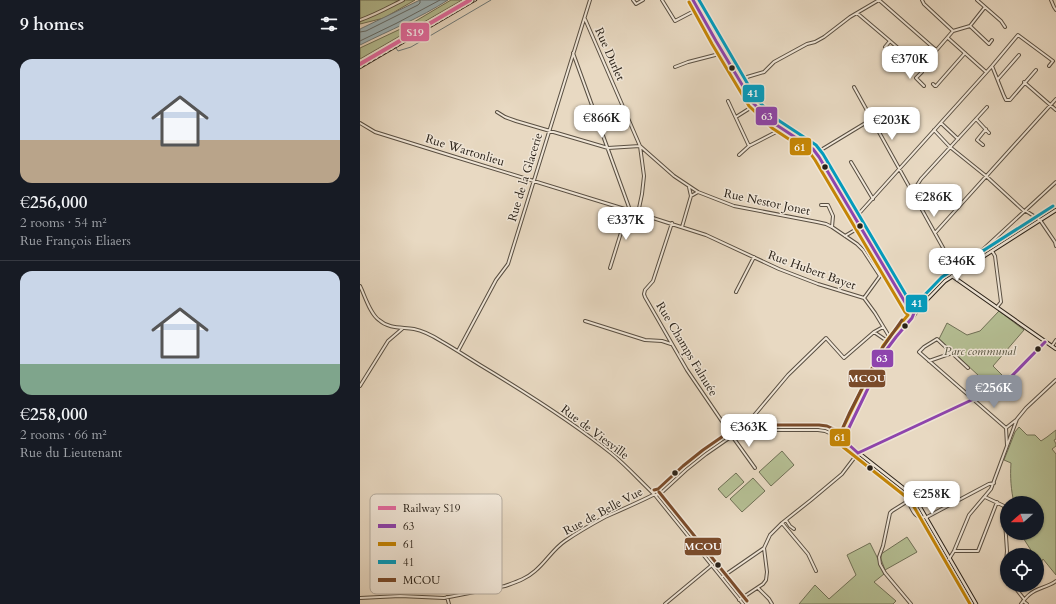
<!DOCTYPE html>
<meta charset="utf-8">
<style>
body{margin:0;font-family:Cardo,serif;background:#242831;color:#f1f3f6;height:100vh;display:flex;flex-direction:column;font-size:15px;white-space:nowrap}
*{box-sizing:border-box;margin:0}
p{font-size:13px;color:#9ea1a6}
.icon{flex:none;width:22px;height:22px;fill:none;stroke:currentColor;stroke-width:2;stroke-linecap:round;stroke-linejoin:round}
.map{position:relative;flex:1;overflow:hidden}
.panel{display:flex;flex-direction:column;background:#171b24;width:360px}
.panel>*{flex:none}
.needle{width:26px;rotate:250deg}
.tools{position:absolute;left:640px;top:496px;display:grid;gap:8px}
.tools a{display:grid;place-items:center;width:44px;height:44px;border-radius:50%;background:#171b24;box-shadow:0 1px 3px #0004;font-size:20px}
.price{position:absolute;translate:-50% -34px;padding:0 9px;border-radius:8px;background:#fff;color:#222;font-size:13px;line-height:26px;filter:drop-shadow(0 1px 2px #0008)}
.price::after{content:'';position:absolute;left:50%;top:24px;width:12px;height:9px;margin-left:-6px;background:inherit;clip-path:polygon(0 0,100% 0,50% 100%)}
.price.active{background:#8c9099;color:#fff}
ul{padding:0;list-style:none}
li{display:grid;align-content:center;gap:8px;height:212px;padding:0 20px}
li+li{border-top:1px solid #363941}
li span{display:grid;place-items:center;height:124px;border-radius:12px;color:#555}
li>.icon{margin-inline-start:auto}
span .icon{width:72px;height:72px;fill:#fffc;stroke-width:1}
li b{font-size:17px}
h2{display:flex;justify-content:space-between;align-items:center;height:48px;padding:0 20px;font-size:17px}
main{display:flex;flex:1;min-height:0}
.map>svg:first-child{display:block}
.green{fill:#b5bf94;stroke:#6f7056}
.water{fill:#9db7be;stroke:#6f7b7c}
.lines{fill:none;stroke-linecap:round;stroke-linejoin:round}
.shore{stroke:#636c6b;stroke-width:1}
.stream{stroke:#6f7b7c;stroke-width:1}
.minor-casing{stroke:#594f42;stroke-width:4}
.tertiary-casing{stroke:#594f42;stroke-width:4}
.secondary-casing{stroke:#292118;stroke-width:4.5}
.minor{stroke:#f0e6d7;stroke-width:2}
.tertiary{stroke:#f0e6d7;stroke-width:2}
.secondary{stroke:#f0e6d7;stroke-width:2.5}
.rail-casing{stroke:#292118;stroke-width:2.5}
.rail{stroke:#f0e6d7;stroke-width:1;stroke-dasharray:3;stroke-linecap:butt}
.bus-1-casing{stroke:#f0e6d7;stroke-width:6}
.bus-2-casing{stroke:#f0e6d7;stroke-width:6}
.bus-3-casing{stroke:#f0e6d7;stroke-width:6}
.bus-4-casing{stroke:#f0e6d7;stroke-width:6}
.bus-1{stroke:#8e44ad;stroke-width:3}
.bus-2{stroke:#c48506;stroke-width:3}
.bus-3{stroke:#049bbc;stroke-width:3}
.bus-4{stroke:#7a4b2a;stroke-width:3}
.rail-1-casing{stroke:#f0e6d7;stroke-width:7}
.rail-1{stroke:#e36ba0;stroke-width:4}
.bus-dot{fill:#292118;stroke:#f0e6d7;stroke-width:1.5}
.labels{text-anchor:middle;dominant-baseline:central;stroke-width:3;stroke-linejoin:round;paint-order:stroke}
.street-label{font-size:12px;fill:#292118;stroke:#f0e6d7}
.park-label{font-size:12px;font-style:italic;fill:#53503d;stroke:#f0e6d7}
.key{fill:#f0e6d7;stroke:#b4ab9e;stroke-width:1}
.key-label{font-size:11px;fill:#292118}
.line-badge{stroke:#f0e6d7;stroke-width:1.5}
.badge-label{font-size:11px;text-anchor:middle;font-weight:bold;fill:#fff}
</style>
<main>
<section class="panel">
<h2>9 homes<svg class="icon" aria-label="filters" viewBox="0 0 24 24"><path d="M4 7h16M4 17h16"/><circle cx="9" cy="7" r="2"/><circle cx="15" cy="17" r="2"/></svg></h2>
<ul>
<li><span style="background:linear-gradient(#c9d6e8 65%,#b9a48a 0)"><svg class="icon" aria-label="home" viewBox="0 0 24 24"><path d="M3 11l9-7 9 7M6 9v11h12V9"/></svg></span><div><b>€256,000</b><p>2 rooms · 54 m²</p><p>Rue François Eliaers</p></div></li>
<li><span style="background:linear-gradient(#c9d6e8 75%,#7fa58c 0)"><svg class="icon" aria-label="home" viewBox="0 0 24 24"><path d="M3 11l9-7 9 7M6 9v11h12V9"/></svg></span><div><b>€258,000</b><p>2 rooms · 66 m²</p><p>Rue du Lieutenant</p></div></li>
</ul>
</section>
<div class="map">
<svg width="696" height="604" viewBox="0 0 696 604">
<rect width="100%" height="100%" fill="#e8d9c2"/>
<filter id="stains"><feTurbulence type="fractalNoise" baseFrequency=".005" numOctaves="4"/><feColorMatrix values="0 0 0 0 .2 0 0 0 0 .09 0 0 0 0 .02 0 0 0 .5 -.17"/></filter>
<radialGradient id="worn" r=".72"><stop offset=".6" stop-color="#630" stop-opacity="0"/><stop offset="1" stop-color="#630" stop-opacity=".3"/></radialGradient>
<path class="green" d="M 0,0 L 55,0 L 24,18 L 0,24 Z
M 91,0 L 102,0 L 0,59 L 0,48 L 49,25 Z
M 639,311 L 664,330 L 633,366 L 646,379 L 632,388 L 579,339 L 587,323 L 607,335 L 620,331 Z
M 659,427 L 667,435 L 675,435 L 681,441 L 687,437 L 696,430 L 696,439 L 694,440 L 696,444 L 696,446 L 692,449 L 696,454 L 696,575 L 683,559 L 677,571 L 677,555 L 674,555 L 660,533 L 677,533 L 677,503 L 654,503 C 651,490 650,477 651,463 L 644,460 L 655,432 Z
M 422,451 L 434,465 L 411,486 L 399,472 Z
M 376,473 L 384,482 L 366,498 L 358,489 Z
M 393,478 L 405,491 L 382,512 L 370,499 Z
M 547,537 L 557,552 L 525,570 L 521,559 L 521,554 Z
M 510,543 L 517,557 L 524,574 L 514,582 L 536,601 L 533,604 L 439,604 L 455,585 L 469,599 L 496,575 L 487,555 Z"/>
<path class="water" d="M 60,0 L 88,0 C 60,18 30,30 0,45 L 0,29 Z"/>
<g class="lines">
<path class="shore" d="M 0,32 L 6,31 L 58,5 L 60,3 L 60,0
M 0,41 L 37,23 L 80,0"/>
<path class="stream" d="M 36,48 L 38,51 L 51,47 L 131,0"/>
<g class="minor-casing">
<path id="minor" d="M 273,0 L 276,4 L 283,0
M 302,0 L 315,21 L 338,9
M 519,0 L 576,50
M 562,0 L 564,4 L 593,31
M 617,0 L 641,21 L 645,27
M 691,0 L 694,7 L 696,10
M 497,13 L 530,41
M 225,19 L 280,146 L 284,176 L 282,194 L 278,213
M 0,20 C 15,15 29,7 43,0
M 610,26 L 629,44 L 632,40
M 588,38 L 626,72
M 525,47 L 530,41 L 561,68
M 213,53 L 270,210
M 632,66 L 644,96 L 646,100 L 650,100 L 676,70
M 315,67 L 328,62 L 363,53
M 561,68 L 593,31 L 610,26 L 625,7
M 561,68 L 562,72 L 556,78 L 564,86
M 638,79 L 659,55
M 380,82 L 387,77 L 404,72 L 414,62 L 447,44 L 455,42 L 464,37 L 490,17 L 519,0
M 664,82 L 696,110
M 573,84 L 575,86 L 576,86 L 605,53
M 494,87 L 597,273
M 368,101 L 389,146
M 137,112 L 145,117 L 156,121 L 248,148 L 280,146 L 314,176 L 338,192 L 374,206 L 457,222 L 466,224 L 472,227 L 497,244 L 503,250 L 520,276
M 376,117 L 395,105
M 616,119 L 629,133
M 0,123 L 15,132 L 89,155 L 268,210 L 346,235 L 419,269 L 458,284 L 504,298
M 581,123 L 598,139
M 574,130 L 590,147 L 626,176 L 664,211 L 666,211 L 680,220 L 695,242 L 696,246
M 623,145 L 617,140 L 626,129
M 456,153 L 512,119
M 379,155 L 389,146 L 422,129
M 491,162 L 513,199
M 329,187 L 331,196
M 552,193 L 561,179 L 627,107
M 461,205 L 468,205 L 473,216 L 472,227
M 495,218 L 632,66 L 658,35 L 693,61 L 689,66
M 312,223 L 293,281 L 285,290 L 284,294 L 285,297 L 327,370 L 372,436 L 395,468
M 322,227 L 331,196 L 338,192
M 575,233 L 696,99
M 485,236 L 500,227
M 632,251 L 635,256 L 641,302 L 637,307
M 617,261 L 616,256 L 696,182
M 250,268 L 268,210
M 0,286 C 5,296 10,314 19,320 C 29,329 42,327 54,329 C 64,331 73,336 81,341 C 95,349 107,357 120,365 C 165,392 210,420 251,453 C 267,466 280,481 295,495 L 293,495 C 277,503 261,510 245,517 C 232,524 218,532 205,541 C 193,549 186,562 175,571 C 166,579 156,582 145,586 L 84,598 L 40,596 L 0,598
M 376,292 L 394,257
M 504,298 L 515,313 L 532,341
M 504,298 L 520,276 L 527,272
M 225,321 L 285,340 L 302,341 L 311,344
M 514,332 L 530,343
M 692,346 L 696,340
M 98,351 L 136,280 L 148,264 L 230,0
M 569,361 L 592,353
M 608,368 L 577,339 L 564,347 L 559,352 L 646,428
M 0,386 L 28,341 L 42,329
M 646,428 L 647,445
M 646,428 L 656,420
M 384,430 L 386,425 L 428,375 L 466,338 L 484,358 L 514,332 L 523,327
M 625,497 L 644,506 L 647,551 L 645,572 L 647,577
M 426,520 L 430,526 L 434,529
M 422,523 L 448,554 L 456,571
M 594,551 L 618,551 L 637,502
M 589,559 L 594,551 L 609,515 L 631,489 L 657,419 L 666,408 L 696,380
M 362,577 L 404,548
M 653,585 L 664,599
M 398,588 L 409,599 L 412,604
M 87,597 L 89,604
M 379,600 L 403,584 L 406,580 L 407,572 L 404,548 L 410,535 L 422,523 L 451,500 L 482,474 L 498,453 L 633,390 L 647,381 L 685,342
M 663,601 L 667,604
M 305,604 L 352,565
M 551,604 L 525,573 L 520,564 L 519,557 L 523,546 L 530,513 L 532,511 L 548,501 C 553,511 554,519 567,517 L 629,484 L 634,483
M 661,604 C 664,600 666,597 670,594 C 677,588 688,587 696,581"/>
</g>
<g class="tertiary-casing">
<path id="tertiary" d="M 383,604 L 295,495 L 300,494 L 326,470 L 346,454 L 372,436 L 384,430 L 458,430 L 465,431 L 485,440"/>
</g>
<g class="secondary-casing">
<path id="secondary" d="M 333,0 L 356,41 L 393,103 L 415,124 L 453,149 L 459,157 L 549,309 L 551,315 L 549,321
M 592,276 L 696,349
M 616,604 L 554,497 L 547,491 L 486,443 L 485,440 L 485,436 L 527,349 L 532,341 L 549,321 L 552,318 L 558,309 L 585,281 L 696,210"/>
</g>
<use href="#minor" class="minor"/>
<use href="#tertiary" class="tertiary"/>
<use href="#secondary" class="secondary"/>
<g class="rail-casing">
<path id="rail" d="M 0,68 L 116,0"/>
</g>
<use href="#rail" class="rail"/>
<g class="bus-1-casing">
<path id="bus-1" d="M 333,0 L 356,41 L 393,103 L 415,124 L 453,149 L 459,157 L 549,309 L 554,313 L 552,318 L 536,337 L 527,349 L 485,436 L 488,444 L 498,453
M 498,453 L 633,390 L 647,381 L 685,342"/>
</g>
<g class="bus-2-casing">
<path id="bus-2" d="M 329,2 L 352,44 L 389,106 L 412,128 L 450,153 L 455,160 L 545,312 L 548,315 L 532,334 L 523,346 L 480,434 L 480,441 L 483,447 L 550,500 L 610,604"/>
</g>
<g class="bus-3-casing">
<path id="bus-3" d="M 339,0 L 397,100 L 418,120 L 456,145 L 463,154 L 553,307 L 582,277 L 693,206"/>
</g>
<g class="bus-4-casing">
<path id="bus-4" d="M 480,440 L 480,434 L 489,414 L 523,347 L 542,320
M 294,490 L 298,489 L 323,466 L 343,450 L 369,432 L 382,425 L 459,425 L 467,426 L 487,435
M 299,492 L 387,601"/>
</g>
<use href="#bus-1" class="bus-1"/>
<use href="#bus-2" class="bus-2"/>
<use href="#bus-3" class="bus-3"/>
<use href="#bus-4" class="bus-4"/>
<g class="rail-1-casing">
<path id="rail-1" d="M 0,64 L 110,0"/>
</g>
<use href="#rail-1" class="rail-1"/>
</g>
<g class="bus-dot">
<circle cx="372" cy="68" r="3.5"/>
<circle cx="465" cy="167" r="3.5"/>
<circle cx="500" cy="226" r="3.5"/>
<circle cx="545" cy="326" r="3.5"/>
<circle cx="678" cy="349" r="3.5"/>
<circle cx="510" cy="468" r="3.5"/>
<circle cx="315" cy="473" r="3.5"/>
<circle cx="358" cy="565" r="3.5"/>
</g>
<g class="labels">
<g class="street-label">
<text transform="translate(250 54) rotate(66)">Rue Durlet</text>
<text transform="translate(105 150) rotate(17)">Rue Wartonlieu</text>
<text transform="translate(165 177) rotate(-73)">Rue de la Glacerie</text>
<text transform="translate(407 202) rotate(12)">Rue Nestor Jonet</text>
<text transform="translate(452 270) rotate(20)">Rue Hubert Bayet</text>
<text transform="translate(327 349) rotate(59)">Rue Champs Falnuée</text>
<text transform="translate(235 432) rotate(37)">Rue de Viesville</text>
<text transform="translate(243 511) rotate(-28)">Rue de Belle Vue</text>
</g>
<g class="park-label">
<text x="620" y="351">Parc communal</text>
</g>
</g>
<rect x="10" y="494" width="132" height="100" rx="6" class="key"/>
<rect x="18" y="506" width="18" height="4" fill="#e36ba0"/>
<rect x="18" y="524" width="18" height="4" fill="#8e44ad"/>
<rect x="18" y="542" width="18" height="4" fill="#c48506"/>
<rect x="18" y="560" width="18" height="4" fill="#049bbc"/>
<rect x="18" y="578" width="18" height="4" fill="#7a4b2a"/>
<g class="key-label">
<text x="43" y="512">Railway S19</text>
<text x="43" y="530">63</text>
<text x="43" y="548">61</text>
<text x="43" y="566">41</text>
<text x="43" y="584">MCOU</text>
</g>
<g class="line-badge">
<rect x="40" y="22" width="30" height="20" rx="4" fill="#e36ba0"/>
<rect x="382" y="84" width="23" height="19" rx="4" fill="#049bbc"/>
<rect x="395" y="106" width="23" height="20" rx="4" fill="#8e44ad"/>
<rect x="429" y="137" width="23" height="19" rx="4" fill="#c48506"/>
<rect x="545" y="294" width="23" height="19" rx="4" fill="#049bbc"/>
<rect x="511" y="349" width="23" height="19" rx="4" fill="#8e44ad"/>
<rect x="488" y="369" width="38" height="19" rx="4" fill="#7a4b2a"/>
<rect x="469" y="428" width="22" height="19" rx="4" fill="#c48506"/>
<rect x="324" y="537" width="38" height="19" rx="4" fill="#7a4b2a"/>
</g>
<g class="badge-label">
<text x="55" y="36">S19</text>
<text x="393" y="97">41</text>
<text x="407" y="120">63</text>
<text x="440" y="151">61</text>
<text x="557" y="307">41</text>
<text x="522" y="362">63</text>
<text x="507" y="382">MCOU</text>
<text x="480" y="441">61</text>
<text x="343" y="550">MCOU</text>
</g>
<rect width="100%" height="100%" filter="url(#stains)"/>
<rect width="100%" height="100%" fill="url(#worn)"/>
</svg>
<div class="tools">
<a><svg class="needle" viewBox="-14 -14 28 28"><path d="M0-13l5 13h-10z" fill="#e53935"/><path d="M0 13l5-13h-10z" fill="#9ea1a6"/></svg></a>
<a><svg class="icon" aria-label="locate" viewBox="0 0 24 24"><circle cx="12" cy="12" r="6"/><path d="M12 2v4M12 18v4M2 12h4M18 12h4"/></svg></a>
</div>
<b class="price" style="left:550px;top:80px">€370K</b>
<b class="price" style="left:242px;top:139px">€866K</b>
<b class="price" style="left:532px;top:141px">€203K</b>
<b class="price" style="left:574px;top:218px">€286K</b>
<b class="price" style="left:266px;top:241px">€337K</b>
<b class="price" style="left:597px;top:282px">€346K</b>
<b class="price active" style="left:634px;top:409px">€256K</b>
<b class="price" style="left:389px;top:448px">€363K</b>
<b class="price" style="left:572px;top:515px">€258K</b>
</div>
</main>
